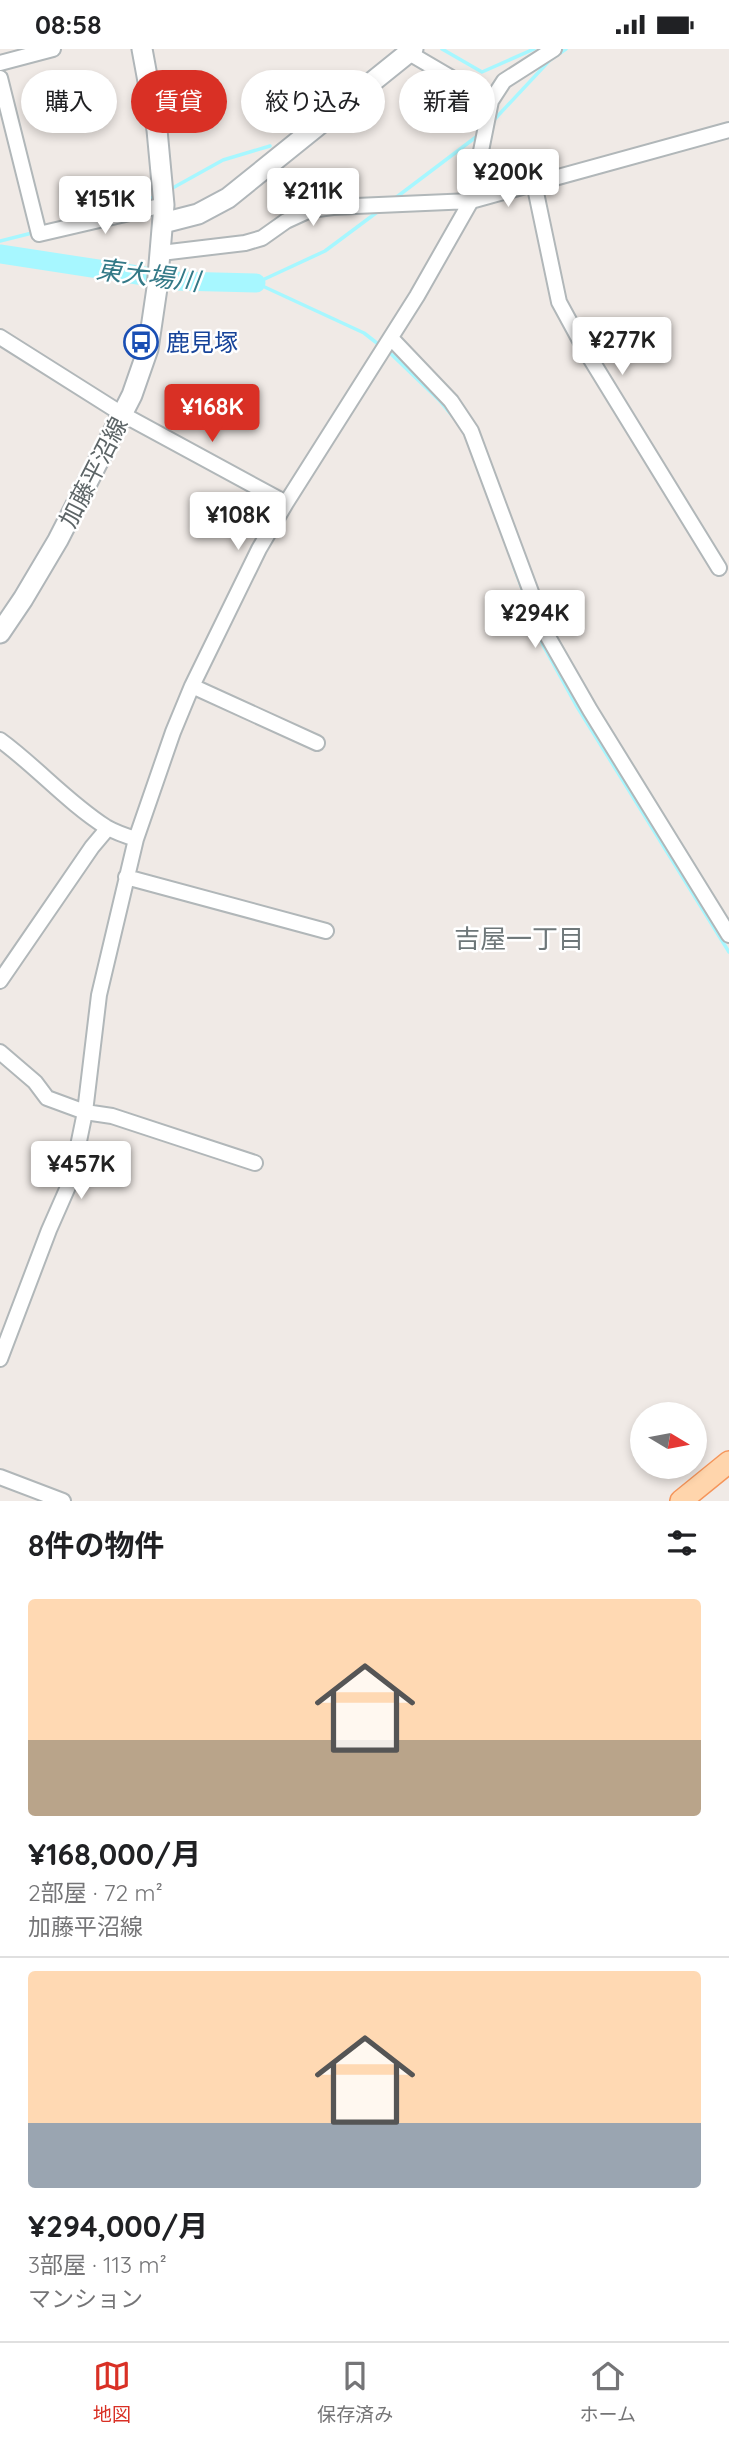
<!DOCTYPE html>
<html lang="ja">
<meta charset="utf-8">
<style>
body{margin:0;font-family:Quicksand,"Noto Sans JP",sans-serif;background:#f2f2f2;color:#202124;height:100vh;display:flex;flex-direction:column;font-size:26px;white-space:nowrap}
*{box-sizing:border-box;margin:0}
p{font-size:23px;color:#757577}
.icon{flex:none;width:38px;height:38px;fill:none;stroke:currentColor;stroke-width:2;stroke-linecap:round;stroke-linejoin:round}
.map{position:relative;height:1452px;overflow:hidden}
.drawer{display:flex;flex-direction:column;background:#fff;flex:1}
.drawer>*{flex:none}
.guide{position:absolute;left:21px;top:21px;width:688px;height:63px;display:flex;gap:14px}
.needle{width:46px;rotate:100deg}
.buttons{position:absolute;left:630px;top:1353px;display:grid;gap:14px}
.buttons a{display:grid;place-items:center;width:77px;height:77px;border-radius:50%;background:#fff;box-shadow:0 4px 10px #0003;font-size:35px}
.price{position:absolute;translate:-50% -60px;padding:0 16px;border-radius:7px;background:#fff;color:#222;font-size:23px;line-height:46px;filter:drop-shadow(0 2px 4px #0008)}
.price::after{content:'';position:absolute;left:50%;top:42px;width:21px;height:16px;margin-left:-10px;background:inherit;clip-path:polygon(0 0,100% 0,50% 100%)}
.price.active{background:#d93025;color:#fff}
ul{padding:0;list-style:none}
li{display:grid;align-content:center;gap:14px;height:371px;padding:0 28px}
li+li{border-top:2px solid #e0e0e0}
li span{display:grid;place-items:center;height:217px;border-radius:7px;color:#555}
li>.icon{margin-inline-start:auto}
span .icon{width:126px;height:126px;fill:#fffc;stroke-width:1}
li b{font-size:30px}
h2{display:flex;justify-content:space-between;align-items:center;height:84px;padding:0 28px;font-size:30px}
.pill{padding:0 24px;border-radius:32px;background:#fff;box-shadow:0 4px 10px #0003;font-size:24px;line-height:63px}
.pill.active{background:#d93025;color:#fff}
.status{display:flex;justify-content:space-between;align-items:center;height:49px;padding:0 35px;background:#fff;direction:ltr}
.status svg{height:19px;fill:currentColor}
.menu{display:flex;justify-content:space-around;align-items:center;height:98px;border-top:2px solid #e0e0e0;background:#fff;font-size:19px;color:#757577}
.menu a{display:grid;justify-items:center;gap:4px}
.menu .active{color:#d93025}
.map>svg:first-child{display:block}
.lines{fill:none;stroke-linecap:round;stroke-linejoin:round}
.stream{stroke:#a7f7ff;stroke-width:3.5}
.river{stroke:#a7f7ff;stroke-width:19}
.minor-casing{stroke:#b1b7b9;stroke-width:18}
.secondary-casing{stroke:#b0b6b9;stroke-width:23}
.primary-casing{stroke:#f5955a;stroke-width:24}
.minor{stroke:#fff;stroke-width:14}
.secondary{stroke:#fff;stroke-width:19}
.primary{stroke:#ffd5ac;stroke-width:21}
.labels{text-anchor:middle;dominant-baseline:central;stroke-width:5;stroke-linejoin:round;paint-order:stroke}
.transit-label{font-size:24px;fill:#164399;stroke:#fff;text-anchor:start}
.street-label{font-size:24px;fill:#5d6567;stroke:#fff}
.water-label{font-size:26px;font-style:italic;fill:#337987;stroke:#fff}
.neighbourhood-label{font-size:26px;fill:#6e7779;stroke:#fff}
</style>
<div class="status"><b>08:58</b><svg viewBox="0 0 49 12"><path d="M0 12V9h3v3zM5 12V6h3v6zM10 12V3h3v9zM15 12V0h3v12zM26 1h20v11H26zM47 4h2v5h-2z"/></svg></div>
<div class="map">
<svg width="729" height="1452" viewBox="0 0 729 1452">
<rect width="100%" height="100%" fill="#f0eae6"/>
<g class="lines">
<path class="stream" d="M 442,0 L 482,23 L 534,0
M 493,72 L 550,11 L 566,0
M 169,141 L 223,111 L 270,97
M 394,150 L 480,85
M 134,156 L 156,147
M 0,192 L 36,183
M 256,234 L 364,284 L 382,298
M 256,234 L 325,202 L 380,161
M 388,302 L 439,351 L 454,369
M 514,518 L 543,596 L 576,656 L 729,903"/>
<path class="river" d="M 0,205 L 177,232 L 256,234"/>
<g class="minor-casing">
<path id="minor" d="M 0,14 L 53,0
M 0,29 L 39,185 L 164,156
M 491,52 L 504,32 L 554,0
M 534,134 L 559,253 L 584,299 L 719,519
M 161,204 L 245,194 L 262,189 L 286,172 L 310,161 L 333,158 L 471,152 L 729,81
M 0,288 L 122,365 L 286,454
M 391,289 L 451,352 L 471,382 L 547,586 L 590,661 L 729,886
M 192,637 L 317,694
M 0,691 C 37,718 67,753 106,778 C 115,783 126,787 136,790
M 126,828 L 326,882
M 0,932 L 92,798 L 108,779
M 0,1003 L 35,1033 L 47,1049 L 85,1063 L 112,1067 L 255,1114
M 0,1310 L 49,1181 L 71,1131 L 85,1063 L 99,946 L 136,790 L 173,683 L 192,637 L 259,500 L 286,454 L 417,247 L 471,152 L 491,52 L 409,4
M 0,1428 L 63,1452"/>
</g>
<g class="secondary-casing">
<path id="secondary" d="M 163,174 L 198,165 L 228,149 L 413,0
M 0,584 L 23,550 L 58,491 L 132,346 L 148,300 L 157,239 L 164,156 L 157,81 L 142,0"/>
</g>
<g class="primary-casing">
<path id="primary" d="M 681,1452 L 729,1413"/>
</g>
<use href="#minor" class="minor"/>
<use href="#secondary" class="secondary"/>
<use href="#primary" class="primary"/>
</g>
<defs>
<g id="bus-ring" transform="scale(1.75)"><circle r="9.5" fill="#fff" stroke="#1a4fb4" stroke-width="1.5"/><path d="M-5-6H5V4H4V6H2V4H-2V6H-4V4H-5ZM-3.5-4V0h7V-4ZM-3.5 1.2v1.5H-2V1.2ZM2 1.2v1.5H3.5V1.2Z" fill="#1a4fb4"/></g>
</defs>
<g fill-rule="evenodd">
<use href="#bus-ring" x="141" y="293"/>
</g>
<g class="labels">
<g class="transit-label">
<text x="166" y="293">鹿見塚</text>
</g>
<g class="street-label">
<text transform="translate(93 423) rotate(-63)">加藤平沼線</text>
</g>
<g class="water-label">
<text transform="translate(148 226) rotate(7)">東大場川</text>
</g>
<g class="neighbourhood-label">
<text x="519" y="889">吉屋一丁目</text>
</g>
</g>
</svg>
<div class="buttons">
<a><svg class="needle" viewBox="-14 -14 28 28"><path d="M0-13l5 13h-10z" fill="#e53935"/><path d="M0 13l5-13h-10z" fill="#757577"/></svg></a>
</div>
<b class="price" style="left:508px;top:160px">¥200K</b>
<b class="price" style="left:313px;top:179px">¥211K</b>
<b class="price" style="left:105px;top:187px">¥151K</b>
<b class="price" style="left:622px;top:328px">¥277K</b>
<b class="price active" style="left:212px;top:395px">¥168K</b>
<b class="price" style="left:238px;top:503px">¥108K</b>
<b class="price" style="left:535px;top:601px">¥294K</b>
<b class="price" style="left:81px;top:1152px">¥457K</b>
<div class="guide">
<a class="pill">購入</a>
<a class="pill active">賃貸</a>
<a class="pill">絞り込み</a>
<a class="pill">新着</a>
</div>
</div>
<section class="drawer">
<h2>8件の物件<svg class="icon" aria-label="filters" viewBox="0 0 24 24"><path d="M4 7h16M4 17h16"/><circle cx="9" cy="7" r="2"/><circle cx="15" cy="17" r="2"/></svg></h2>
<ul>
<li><span style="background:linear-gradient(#ffd9b3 65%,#b9a48a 0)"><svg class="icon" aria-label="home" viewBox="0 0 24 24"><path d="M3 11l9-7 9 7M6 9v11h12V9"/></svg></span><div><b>¥168,000/月</b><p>2部屋 · 72 m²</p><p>加藤平沼線</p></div></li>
<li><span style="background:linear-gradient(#ffd9b3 70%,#9aa5b1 0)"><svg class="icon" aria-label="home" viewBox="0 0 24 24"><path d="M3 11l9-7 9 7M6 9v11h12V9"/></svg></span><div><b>¥294,000/月</b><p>3部屋 · 113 m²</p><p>マンション</p></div></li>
</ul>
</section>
<nav class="menu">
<a class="active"><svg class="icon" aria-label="map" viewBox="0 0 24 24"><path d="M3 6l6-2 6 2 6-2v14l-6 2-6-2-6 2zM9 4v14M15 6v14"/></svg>地図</a>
<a><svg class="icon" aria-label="saved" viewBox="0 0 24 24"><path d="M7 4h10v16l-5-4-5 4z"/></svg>保存済み</a>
<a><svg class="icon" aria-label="home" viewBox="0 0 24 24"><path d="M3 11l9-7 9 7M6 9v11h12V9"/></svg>ホーム</a>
</nav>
